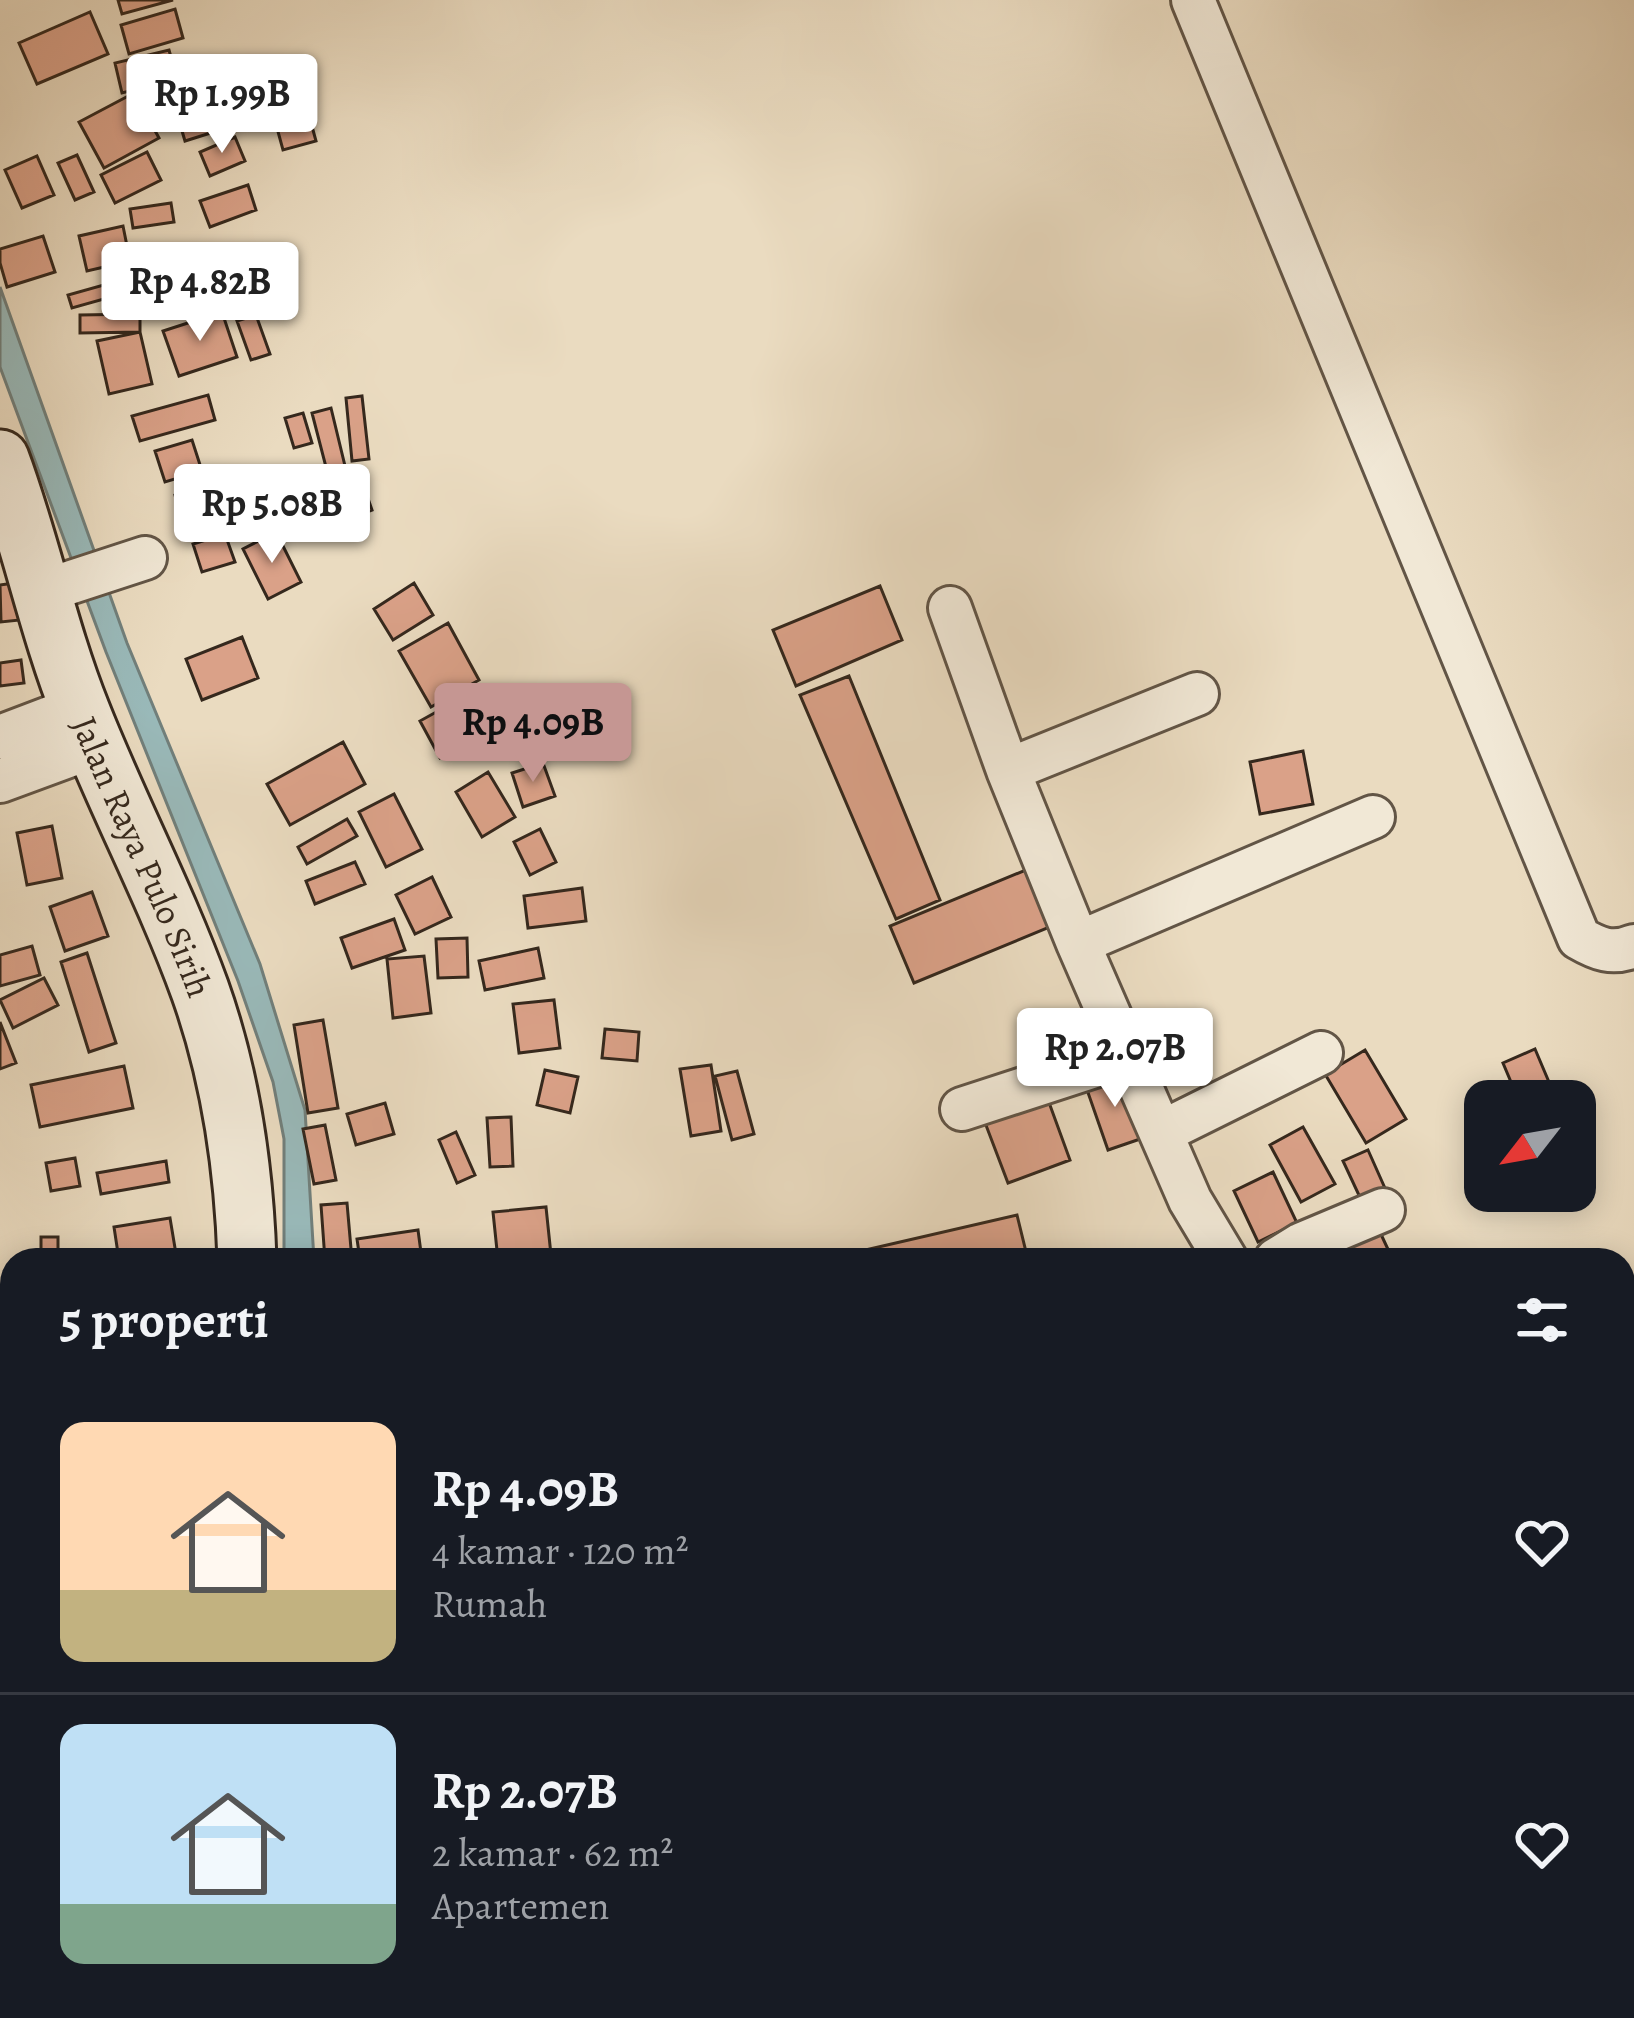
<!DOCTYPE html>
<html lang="id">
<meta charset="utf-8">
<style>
body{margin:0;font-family:Alegreya,serif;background:#242831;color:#f1f3f6;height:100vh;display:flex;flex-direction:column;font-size:45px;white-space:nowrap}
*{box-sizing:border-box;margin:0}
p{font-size:39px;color:#9ea1a6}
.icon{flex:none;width:66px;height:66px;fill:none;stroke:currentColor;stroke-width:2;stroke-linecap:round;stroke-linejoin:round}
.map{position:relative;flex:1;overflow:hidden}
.sheet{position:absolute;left:0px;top:1248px;width:1635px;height:771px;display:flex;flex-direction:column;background:#171b24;border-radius:36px 36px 0 0;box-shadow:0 6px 30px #0003}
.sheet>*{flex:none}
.needle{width:78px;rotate:239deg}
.buttons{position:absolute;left:1464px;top:1080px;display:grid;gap:24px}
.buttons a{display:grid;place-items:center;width:132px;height:132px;border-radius:24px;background:#171b24;box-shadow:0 6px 30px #0003;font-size:60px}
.price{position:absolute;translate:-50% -102px;padding:0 27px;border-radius:12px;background:#fff;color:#222;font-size:39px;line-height:78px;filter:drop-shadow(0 3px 6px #0008)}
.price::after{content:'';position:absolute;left:50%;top:72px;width:36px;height:27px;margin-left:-18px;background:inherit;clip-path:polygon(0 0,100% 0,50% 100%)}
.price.current{background:#c59692;color:#111}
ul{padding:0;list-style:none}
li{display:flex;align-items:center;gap:36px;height:300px;padding:0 60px}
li+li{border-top:3px solid #363941}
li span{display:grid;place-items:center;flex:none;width:336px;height:240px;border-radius:24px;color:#555}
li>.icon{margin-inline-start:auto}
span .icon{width:144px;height:144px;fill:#fffc;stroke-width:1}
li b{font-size:51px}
h2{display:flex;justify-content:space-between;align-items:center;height:144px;padding:0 60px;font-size:51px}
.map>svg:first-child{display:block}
.water{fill:#99b9b9;stroke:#717f7b;stroke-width:3}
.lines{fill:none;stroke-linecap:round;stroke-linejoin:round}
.canal{stroke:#99b9b9;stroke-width:36}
.building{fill:#daa188;stroke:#35281d;stroke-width:3}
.street-casing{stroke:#625546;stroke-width:48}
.secondary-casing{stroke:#35281d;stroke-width:63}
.street{stroke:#f1e8d6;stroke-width:42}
.secondary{stroke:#f1e8d6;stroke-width:57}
.labels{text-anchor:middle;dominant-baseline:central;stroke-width:10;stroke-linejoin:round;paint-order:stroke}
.street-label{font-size:36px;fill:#35281d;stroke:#f1e8d6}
</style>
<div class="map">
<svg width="1634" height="2018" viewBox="0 0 1634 2018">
<rect width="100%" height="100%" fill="#eadbc0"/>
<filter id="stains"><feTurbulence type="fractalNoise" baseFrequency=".00167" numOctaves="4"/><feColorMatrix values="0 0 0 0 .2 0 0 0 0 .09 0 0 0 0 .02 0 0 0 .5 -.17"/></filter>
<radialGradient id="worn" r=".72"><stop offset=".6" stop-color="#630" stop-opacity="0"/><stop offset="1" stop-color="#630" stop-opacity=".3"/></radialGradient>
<path class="water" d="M 0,287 L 127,643 L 260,964 L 305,1110 L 314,1260 L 284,1260 L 284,1139 L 273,1082 L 238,981 L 106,652 L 0,367 Z"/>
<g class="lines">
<path class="canal" d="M 307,2007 L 307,2018"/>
</g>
<path class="building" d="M 118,0 L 173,0 L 122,14 Z
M 175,9 L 183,38 L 129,54 L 121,25 Z
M 90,12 L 108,54 L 37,84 L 19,43 Z
M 169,50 L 177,79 L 122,93 L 115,63 Z
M 225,88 L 236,125 L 185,141 L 174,104 Z
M 134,93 L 159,138 L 104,168 L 79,122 Z
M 304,97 L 316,141 L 283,150 L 271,106 Z
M 235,137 L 245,161 L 210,176 L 200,152 Z
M 147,152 L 161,180 L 115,203 L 101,175 Z
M 77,155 L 94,192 L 75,200 L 58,163 Z
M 37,156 L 54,195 L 22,208 L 5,170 Z
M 248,185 L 256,210 L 210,227 L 200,201 Z
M 171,203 L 174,222 L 133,228 L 130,209 Z
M 123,226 L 130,261 L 87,271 L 79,236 Z
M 43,236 L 55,272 L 7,287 L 0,263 L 0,249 Z
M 283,258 L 292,285 L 233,305 L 224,279 Z
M 132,277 L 136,290 L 72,308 L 68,295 Z
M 222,312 L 237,357 L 179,376 L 163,331 Z
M 140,314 L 140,332 L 80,333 L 80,315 Z
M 256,315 L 270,354 L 251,360 L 237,321 Z
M 140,332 L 152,384 L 109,394 L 97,341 Z
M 208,395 L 215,420 L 140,441 L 132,416 Z
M 362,396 L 369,459 L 352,461 L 346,398 Z
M 331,408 L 345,466 L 327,471 L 312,413 Z
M 303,413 L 312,443 L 294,448 L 285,418 Z
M 192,440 L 202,471 L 165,482 L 155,451 Z
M 211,486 L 218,514 L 182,523 L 175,495 Z
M 364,487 L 372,510 L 334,524 L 325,501 Z
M 276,532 L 301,582 L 268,599 L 243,549 Z
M 225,534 L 235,562 L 202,572 L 193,544 Z
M 14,583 L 20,620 L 1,622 L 0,585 Z
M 414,583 L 433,615 L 393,640 L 374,609 Z
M 880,586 L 902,640 L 796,686 L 773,630 Z
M 448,623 L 479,680 L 431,707 L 399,651 Z
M 242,637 L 258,678 L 202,700 L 186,659 Z
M 21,660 L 24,683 L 0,686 L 0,663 Z
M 849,676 L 940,900 L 896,919 L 800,695 Z
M 476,690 L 497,727 L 440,758 L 420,721 Z
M 343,742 L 365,784 L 290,825 L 267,784 Z
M 1303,751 L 1313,804 L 1260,814 L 1250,762 Z
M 543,763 L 555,796 L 523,807 L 512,773 Z
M 488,772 L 515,817 L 482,837 L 456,792 Z
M 394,794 L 422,849 L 386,867 L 359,812 Z
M 347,819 L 357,836 L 307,864 L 298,847 Z
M 52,826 L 62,878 L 27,885 L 17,833 Z
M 540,829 L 556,862 L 530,875 L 514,842 Z
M 355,862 L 365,884 L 315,904 L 306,881 Z
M 1033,867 L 1057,924 L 914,983 L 890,926 Z
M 432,877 L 451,917 L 415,934 L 396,895 Z
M 582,888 L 586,921 L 528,928 L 524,896 Z
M 92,892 L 108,936 L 65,951 L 50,907 Z
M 394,919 L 405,950 L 352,968 L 341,938 Z
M 467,938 L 468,977 L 438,978 L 436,939 Z
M 32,946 L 40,975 L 0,986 L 0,955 Z
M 538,948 L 544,978 L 485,990 L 479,961 Z
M 87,953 L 116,1043 L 89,1052 L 61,962 Z
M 424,956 L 431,1013 L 393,1018 L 387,959 Z
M 44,978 L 58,1005 L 13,1028 L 0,1000 Z
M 554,1000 L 560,1048 L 519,1053 L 513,1004 Z
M 323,1020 L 338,1108 L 308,1113 L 294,1025 Z
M 0,1022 L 16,1063 L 0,1069 Z
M 605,1029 L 639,1032 L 637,1061 L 602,1058 Z
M 1535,1049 L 1557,1101 L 1519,1101 L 1503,1063 Z
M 1365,1050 L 1406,1119 L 1366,1143 L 1325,1074 Z
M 711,1065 L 721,1131 L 691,1136 L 680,1069 Z
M 124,1066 L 133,1108 L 40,1127 L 31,1085 Z
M 545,1070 L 578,1077 L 570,1113 L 537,1105 Z
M 1122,1070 L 1146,1137 L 1108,1150 L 1085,1084 Z
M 737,1071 L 754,1134 L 732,1140 L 715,1076 Z
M 1047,1097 L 1070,1160 L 1008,1183 L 984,1120 Z
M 385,1103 L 394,1134 L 356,1145 L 347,1114 Z
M 511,1117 L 513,1166 L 490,1167 L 487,1118 Z
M 325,1125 L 336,1180 L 314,1184 L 303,1129 Z
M 1303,1127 L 1335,1184 L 1301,1202 L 1270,1145 Z
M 456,1132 L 475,1175 L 457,1183 L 439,1140 Z
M 1368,1150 L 1388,1195 L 1364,1206 L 1343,1161 Z
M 75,1158 L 80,1186 L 51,1191 L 46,1163 Z
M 166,1161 L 169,1182 L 101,1194 L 97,1173 Z
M 1273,1172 L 1297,1223 L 1258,1242 L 1234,1191 Z
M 347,1203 L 352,1260 L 325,1260 L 321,1205 Z
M 546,1207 L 551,1255 L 498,1260 L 493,1212 Z
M 1017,1215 L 1028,1260 L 822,1260 Z
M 170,1218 L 177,1260 L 119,1260 L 114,1227 Z
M 418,1230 L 422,1260 L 360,1260 L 357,1239 Z
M 1379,1230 L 1393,1260 L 1344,1260 L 1339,1249 Z
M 41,1237 L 58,1237 L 58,1260 L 41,1260 Z
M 12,1295 L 12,1331 L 0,1332 L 0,1297 Z
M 12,1445 L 12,1477 L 0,1482 L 0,1449 Z
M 1634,1463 L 1634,1506 L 1629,1508 L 1623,1493 L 1623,1467 Z
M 12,1567 L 12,1627 L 0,1629 L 0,1568 Z
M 0,1730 L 10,1824 L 0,1825 Z
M 1634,1782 L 1634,1835 L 1623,1816 L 1623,1788 Z
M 12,1842 L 12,1908 L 0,1908 L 0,1844 Z
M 8,1995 L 12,1995 L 12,2007 L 63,2007 L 63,2018 L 9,2018 Z
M 81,2007 L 134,2007 L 135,2017 L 193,2010 L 193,2018 L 81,2018 Z
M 666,2007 L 670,2018 L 620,2018 L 617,2008 Z
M 1582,2007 L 1619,2007 L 1623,2018 L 1586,2018 Z"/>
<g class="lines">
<g class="street-casing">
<path id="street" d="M 1193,0 L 1579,938 C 1598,949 1612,955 1634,946
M 41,592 L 145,558
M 950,608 L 1008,770 L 1078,943 L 1190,1200 L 1226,1260
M 0,737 L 79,707
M 1008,770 L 1197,694
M 0,781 L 95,746
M 1078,943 L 1373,817
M 962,1109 L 1128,1055
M 1162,1132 L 1321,1053
M 1276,1260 L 1302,1244 L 1383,1210
M 0,1923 L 12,1922
M 1116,2007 L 1121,2018"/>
</g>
<g class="secondary-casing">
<g id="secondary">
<path id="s1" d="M 0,459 C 31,542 48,630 81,712 C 118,806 166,896 200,990 C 231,1077 244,1169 247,1260"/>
<path d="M 0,1544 L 12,1542"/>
<path d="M 1623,1684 L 1634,1689"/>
<path d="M 1623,1961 L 1634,1955"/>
<path d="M 242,2007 L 242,2018"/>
<path d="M 1511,2018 L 1532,2007"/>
</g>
</g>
<use href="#street" class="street"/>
<use href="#secondary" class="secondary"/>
</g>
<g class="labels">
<g class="street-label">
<text stroke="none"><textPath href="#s1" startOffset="423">Jalan Raya Pulo Sirih</textPath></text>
</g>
</g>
<rect width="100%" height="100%" filter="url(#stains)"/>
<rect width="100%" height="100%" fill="url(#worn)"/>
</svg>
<div class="buttons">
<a><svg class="needle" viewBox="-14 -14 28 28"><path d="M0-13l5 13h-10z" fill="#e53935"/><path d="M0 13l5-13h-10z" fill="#9ea1a6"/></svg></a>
</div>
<b class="price" style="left:222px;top:156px">Rp 1.99B</b>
<b class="price" style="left:200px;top:344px">Rp 4.82B</b>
<b class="price" style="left:272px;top:566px">Rp 5.08B</b>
<b class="price current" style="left:533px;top:785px">Rp 4.09B</b>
<b class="price" style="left:1115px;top:1110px">Rp 2.07B</b>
<section class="sheet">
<h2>5 properti<svg class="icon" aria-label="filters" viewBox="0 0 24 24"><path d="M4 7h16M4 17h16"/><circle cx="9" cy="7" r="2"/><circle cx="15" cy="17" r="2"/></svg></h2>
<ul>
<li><span style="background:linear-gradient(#ffd9b3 70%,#c2b280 0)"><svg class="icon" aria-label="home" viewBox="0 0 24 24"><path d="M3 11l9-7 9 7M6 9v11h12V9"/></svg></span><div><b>Rp 4.09B</b><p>4 kamar · 120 m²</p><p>Rumah</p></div><svg class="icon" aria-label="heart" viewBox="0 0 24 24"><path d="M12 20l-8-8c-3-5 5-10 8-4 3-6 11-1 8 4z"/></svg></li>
<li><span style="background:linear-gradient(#bfe0f5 75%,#7fa58c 0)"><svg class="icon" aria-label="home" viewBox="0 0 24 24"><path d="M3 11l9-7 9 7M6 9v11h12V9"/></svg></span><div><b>Rp 2.07B</b><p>2 kamar · 62 m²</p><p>Apartemen</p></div><svg class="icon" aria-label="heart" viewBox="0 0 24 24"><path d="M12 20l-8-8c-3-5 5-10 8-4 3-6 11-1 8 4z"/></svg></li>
</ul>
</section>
</div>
